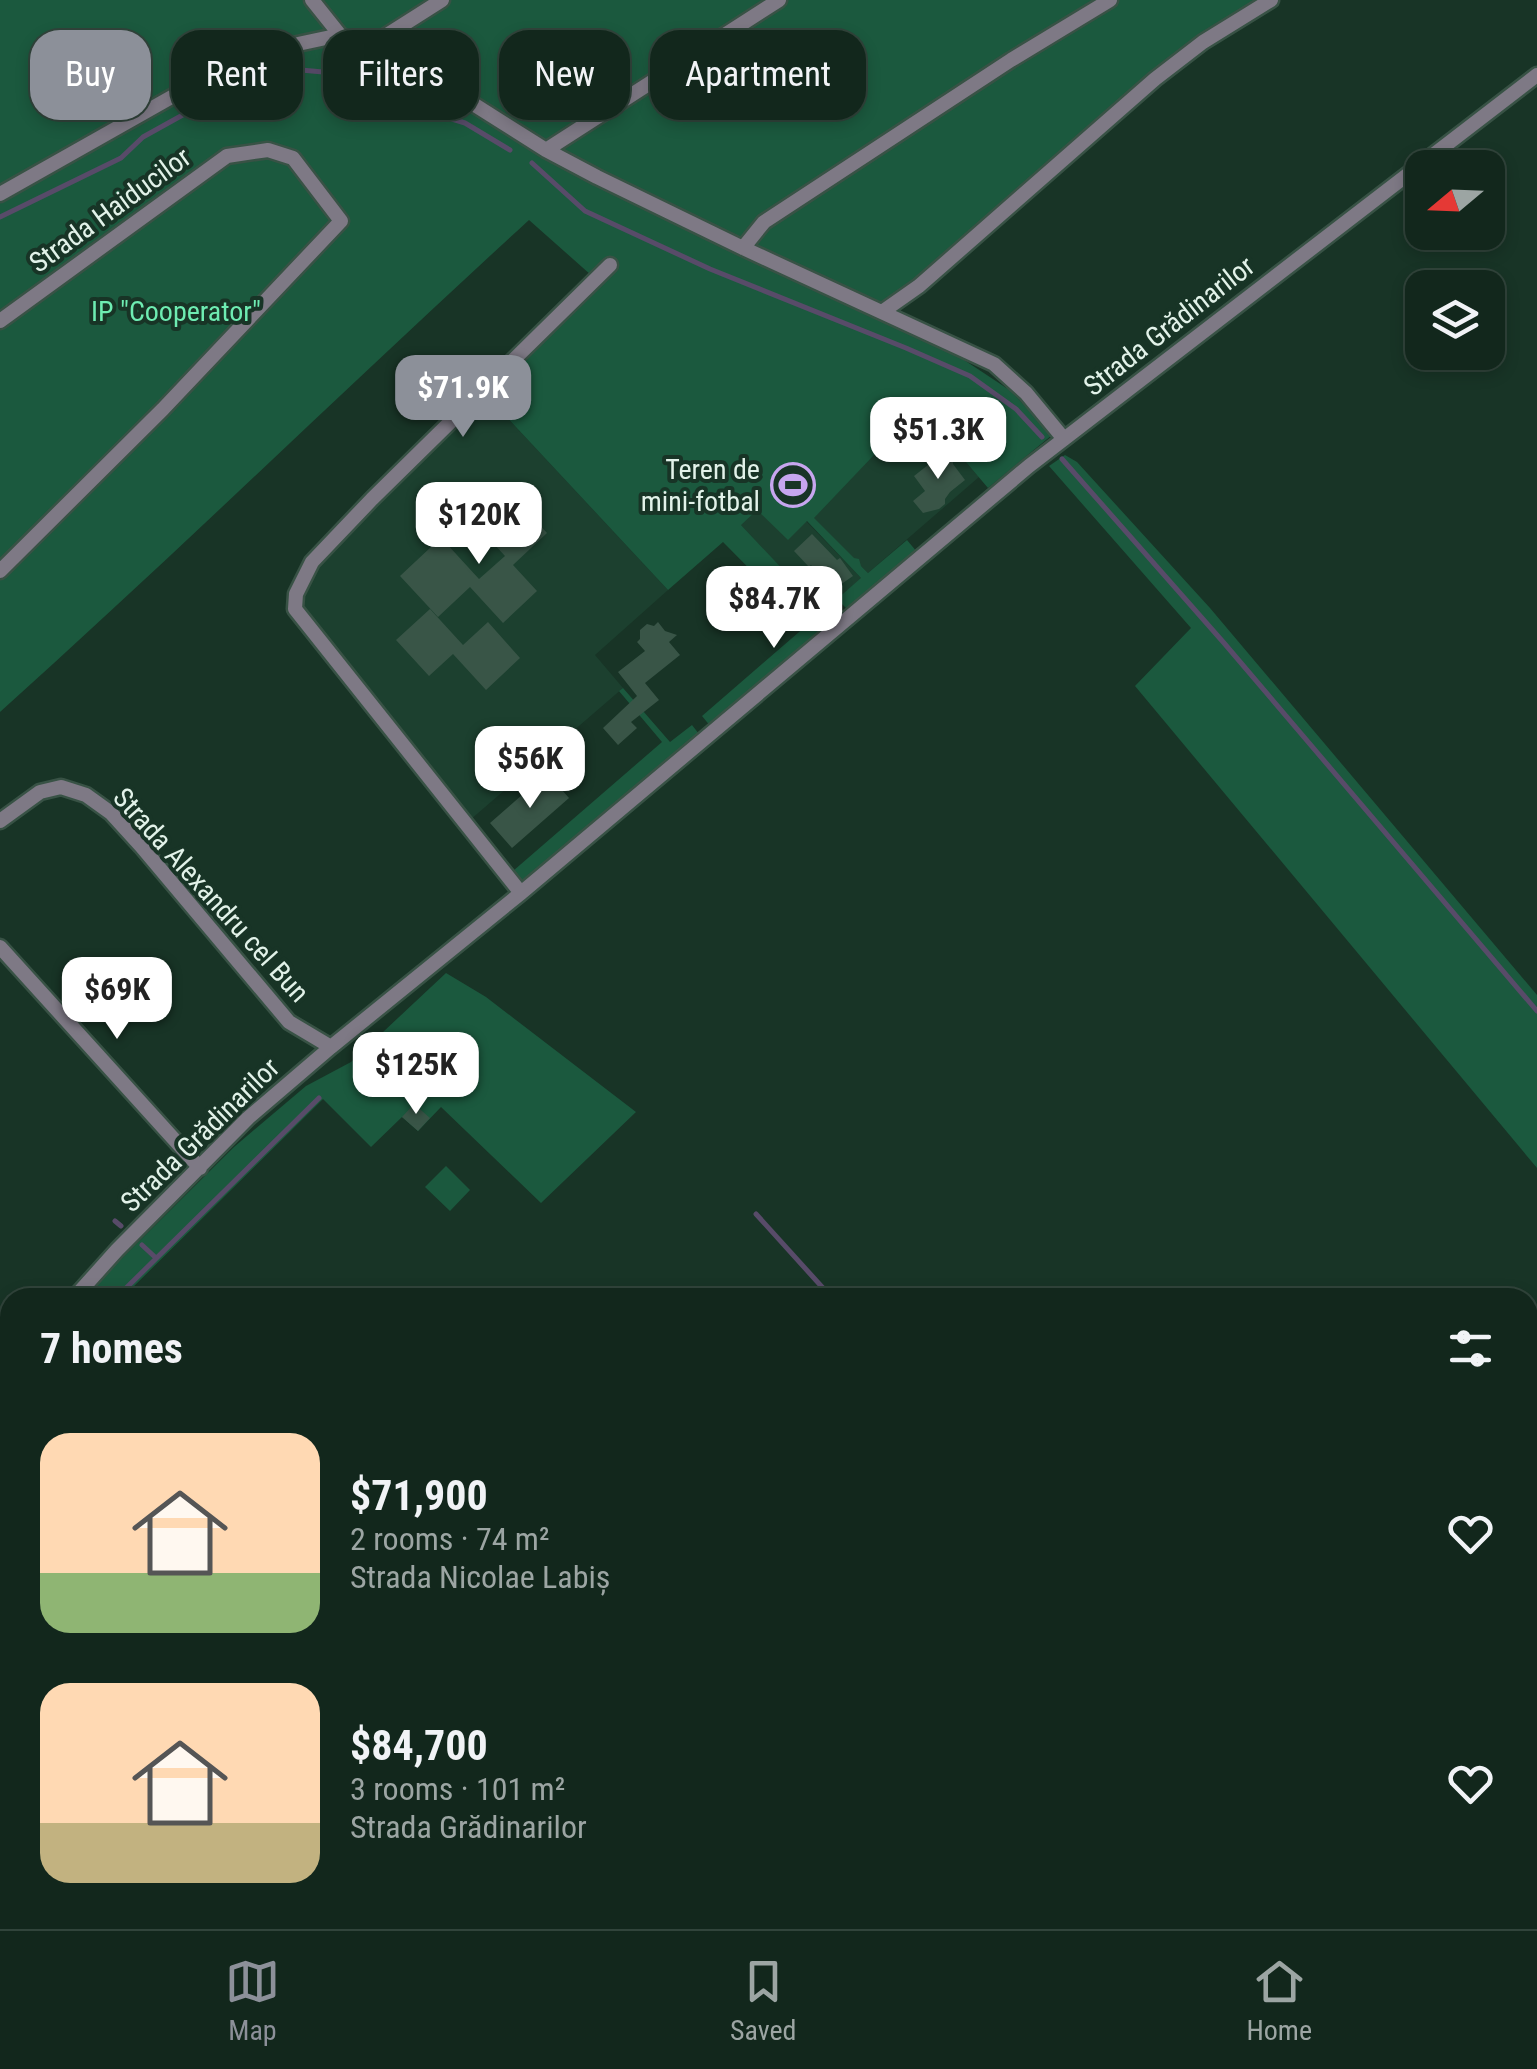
<!DOCTYPE html>
<meta charset="utf-8">
<style>
body{margin:0;font-family:"Roboto Condensed",sans-serif;background:#1b2f25;color:#f1f3f6;height:100vh;display:flex;flex-direction:column;font-size:38px;white-space:nowrap}
*{box-sizing:border-box;margin:0}
p{font-size:32px;color:#9ca5a3}
.icon{flex:none;width:55px;height:55px;fill:none;stroke:currentColor;stroke-width:2;stroke-linecap:round;stroke-linejoin:round}
.map{position:relative;flex:1;overflow:hidden}
.sheet{position:absolute;left:0px;top:1288px;width:1538px;height:642px;display:flex;flex-direction:column;background:#12271c;border-radius:30px 30px 0 0;box-shadow:0 5px 15px #0003,0 0 0 2px #31443b}
.sheet>*{flex:none}
.guide{position:absolute;left:30px;top:30px;width:1000px;height:90px;display:flex;gap:20px}
.needle{width:65px;rotate:251deg}
.buttons{position:absolute;left:1405px;top:150px;display:grid;gap:20px}
.buttons a{display:grid;place-items:center;width:100px;height:100px;border-radius:20px;background:#12271c;box-shadow:0 5px 15px #0003,0 0 0 2px #31443b;font-size:50px}
.price{position:absolute;translate:-50% -85px;padding:0 22px;border-radius:20px;background:#fff;color:#222;font-size:32px;line-height:65px;filter:drop-shadow(0 2px 5px #0008)}
.price::after{content:'';position:absolute;left:50%;top:60px;width:30px;height:22px;margin-left:-15px;background:inherit;clip-path:polygon(0 0,100% 0,50% 100%)}
.price.current{background:#8c9099;color:#fff}
ul{padding:0;list-style:none}
li{display:flex;align-items:center;gap:30px;height:250px;padding:0 40px}
li span{display:grid;place-items:center;flex:none;width:280px;height:200px;border-radius:30px;color:#555}
li>.icon{margin-inline-start:auto}
span .icon{width:120px;height:120px;fill:#fffc;stroke-width:1}
li b{font-size:42px}
h2{display:flex;justify-content:space-between;align-items:center;height:120px;padding:0 40px;font-size:42px}
.pill{padding:0 35px;border-radius:30px;background:#12271c;box-shadow:0 5px 15px #0003,0 0 0 2px #31443b;font-size:35px;line-height:90px}
.pill.current{background:#8c9099;color:#fff}
.tab-bar{display:flex;justify-content:space-around;align-items:center;height:140px;border-top:2px solid #31443b;background:#12271c;font-size:28px;color:#9ca5a3}
.tab-bar a{display:grid;justify-items:center;gap:5px}
.tab-bar .current{color:#8c9099}
.map>svg:first-child{display:block}
.built{fill:#1c402f}
.green{fill:#1b593e}
.lines{fill:none;stroke-linecap:round;stroke-linejoin:round}
.stream{stroke:#584b69;stroke-width:5}
.building{fill:#395547}
.street-casing{stroke:#385245;stroke-width:19}
.street{stroke:#7e7985;stroke-width:14}
.labels{text-anchor:middle;dominant-baseline:central;stroke-width:8;stroke-linejoin:round;paint-order:stroke}
.street-label{font-size:28px;fill:#e2f2e9;stroke:#183426}
.park-label{font-size:28px;fill:#6eecb2;stroke:#183426}
.poi-label{font-size:28px;fill:#e2f2e9;stroke:#183426;text-anchor:end}
</style>
<div class="map">
<svg width="1537" height="1929" viewBox="0 0 1537 1929">
<rect width="100%" height="100%" fill="#183426"/>
<path class="built" d="M 488,397 L 668,590 L 595,655 L 623,688 L 470,820 L 306,615 L 303,595 L 321,560 Z
M 913,413 L 943,435 L 979,477 L 868,573 L 813,518 Z
M 757,509 L 788,539 L 806,521 L 862,579 L 821,611 L 740,524 Z"/>
<path class="green" d="M 0,0 L 1260,0 L 1190,44 L 908,286 L 864,312 L 952,352 L 1011,391 L 1052,435 L 988,488 L 943,435 L 913,414 L 814,518 L 854,558 L 859,559 L 861,566 L 868,573 L 907,540 L 917,552 L 848,610 L 837,599 L 861,578 L 807,521 L 788,540 L 757,510 L 741,525 L 833,623 L 711,727 L 702,716 L 806,626 L 723,542 L 668,590 L 488,397 L 600,283 L 529,220 C 351,383 179,551 0,712 Z
M 1065,455 L 1077,462 L 1210,608 L 1537,995 L 1537,1168 L 1135,686 L 1191,628 L 1049,466 Z
M 623,688 L 670,742 L 692,725 L 699,734 L 523,882 L 513,871 L 662,742 L 619,691 Z
M 446,973 L 486,997 L 636,1112 L 541,1203 L 441,1107 L 418,1131 L 402,1117 L 371,1147 L 323,1099 L 123,1297 L 87,1298 L 108,1272 L 234,1147 L 306,1086 L 351,1062 Z
M 446,1166 L 470,1190 L 450,1211 L 425,1187 Z
M 10,1394 L 10,1487 L 0,1467 L 0,1412 Z
M 278,1920 L 321,1920 L 327,1929 L 284,1929 Z"/>
<g class="lines">
<path class="stream" d="M 532,163 L 585,211 L 710,269 L 906,348 L 970,376 L 1016,409 L 1042,437
M 0,217 L 121,158 L 143,137 L 235,86 L 251,85 L 260,75 L 290,69 L 334,73 L 364,92 L 465,123 L 510,150
M 1062,459 L 1224,643 L 1537,1011
M 756,1214 L 832,1298
M 115,1221 L 121,1226
M 142,1245 L 156,1258
M 116,1298 L 319,1098
M 1528,1400 L 1537,1394
M 298,1920 L 303,1929
M 136,1929 L 140,1920"/>
</g>
<path class="building" d="M 952,446 L 953,464 L 965,480 L 950,492 L 945,499 L 945,504 L 939,509 L 923,513 L 913,501 L 925,491 L 914,476 Z
M 515,498 L 547,533 L 513,565 L 537,591 L 503,623 L 470,587 L 438,617 L 400,576 L 431,547 L 425,540 L 435,531 L 479,579 L 505,556 L 480,529 Z
M 812,534 L 837,560 L 840,558 L 853,576 L 830,592 L 811,565 L 809,567 L 794,551 Z
M 430,609 L 463,645 L 488,622 L 520,658 L 486,690 L 453,654 L 429,676 L 396,640 Z
M 658,622 L 665,631 L 677,635 L 669,642 L 680,655 L 645,683 L 659,700 L 631,722 L 637,728 L 618,745 L 603,728 L 637,696 L 618,672 L 645,651 L 637,642 L 640,639 L 640,630 L 647,624 L 654,626 Z
M 547,773 L 569,798 L 512,848 L 490,823 Z
M 414,1104 L 430,1118 L 418,1131 L 402,1117 Z"/>
<g class="lines">
<g class="street-casing">
<path id="street" d="M 312,0 L 340,35 L 459,95 L 546,150 L 597,177 L 743,248 L 994,364 L 1026,393 L 1064,439
M 365,49 L 442,0
M 546,150 L 779,0
M 0,194 L 246,55 L 340,35
M 743,248 L 764,222 L 1011,60 L 1110,0
M 882,312 L 919,286 L 1155,79 L 1203,42 L 1271,0
M 0,321 L 227,156 L 268,150 L 293,158 L 341,221 L 163,409 L 0,571
M 0,821 L 40,792 L 61,787 L 86,795 L 111,813 L 141,846 L 289,1022 L 331,1047
M 521,893 L 295,609 L 296,594 L 312,562 L 372,499 L 610,265
M 0,947 L 200,1168
M 74,1298 L 117,1250 L 248,1118 L 331,1047 L 521,893 L 1029,466 L 1537,75
M 0,1385 L 10,1369
M 0,1745 L 10,1728"/>
</g>
<use href="#street" class="street"/>
</g>
<defs>
<g id="stadium-ring" transform="scale(2.25)"><circle r="9.5" fill="#183426" stroke="#c7a6ef" stroke-width="1.5"/><path d="M0-5a6.5 5 0 1 0 0 10a6.5 5 0 1 0 0-10ZM-3.5-1.8h7v3.6h-7Z" fill="#c7a6ef"/></g>
</defs>
<g fill-rule="evenodd">
<use href="#stadium-ring" x="793" y="485"/>
</g>
<g class="labels">
<g class="street-label">
<text transform="translate(110 210) rotate(-36)">Strada Haiducilor</text>
<text transform="translate(1169 326) rotate(-38)">Strada Grădinarilor</text>
<text transform="translate(211 895) rotate(48)">Strada Alexandru cel Bun</text>
<text transform="translate(200 1135) rotate(-44)">Strada Grădinarilor</text>
</g>
<g class="park-label">
<text x="176" y="311">IP "Cooperator"</text>
</g>
<g class="poi-label">
<text x="760" y="469">Teren de<tspan x="760" dy="32">mini-fotbal</tspan></text>
</g>
</g>
</svg>
<div class="buttons">
<a><svg class="needle" viewBox="-14 -14 28 28"><path d="M0-13l5 13h-10z" fill="#e53935"/><path d="M0 13l5-13h-10z" fill="#9ca5a3"/></svg></a>
<a><svg class="icon" aria-label="layers" viewBox="0 0 24 24"><path d="M12 4l9 5-9 5-9-5zM3 14l9 5 9-5"/></svg></a>
</div>
<b class="price current" style="left:463px;top:440px">$71.9K</b>
<b class="price" style="left:938px;top:482px">$51.3K</b>
<b class="price" style="left:479px;top:567px">$120K</b>
<b class="price" style="left:774px;top:651px">$84.7K</b>
<b class="price" style="left:530px;top:811px">$56K</b>
<b class="price" style="left:117px;top:1042px">$69K</b>
<b class="price" style="left:416px;top:1117px">$125K</b>
<div class="guide">
<a class="pill current">Buy</a>
<a class="pill">Rent</a>
<a class="pill">Filters</a>
<a class="pill">New</a>
<a class="pill">Apartment</a>
</div>
<section class="sheet">
<h2>7 homes<svg class="icon" aria-label="filters" viewBox="0 0 24 24"><path d="M4 7h16M4 17h16"/><circle cx="9" cy="7" r="2"/><circle cx="15" cy="17" r="2"/></svg></h2>
<ul>
<li><span style="background:linear-gradient(#ffd9b3 70%,#8fb573 0)"><svg class="icon" aria-label="home" viewBox="0 0 24 24"><path d="M3 11l9-7 9 7M6 9v11h12V9"/></svg></span><div><b>$71,900</b><p>2 rooms · 74 m²</p><p>Strada Nicolae Labiș</p></div><svg class="icon" aria-label="heart" viewBox="0 0 24 24"><path d="M12 20l-8-8c-3-5 5-10 8-4 3-6 11-1 8 4z"/></svg></li>
<li><span style="background:linear-gradient(#ffd9b3 70%,#c2b280 0)"><svg class="icon" aria-label="home" viewBox="0 0 24 24"><path d="M3 11l9-7 9 7M6 9v11h12V9"/></svg></span><div><b>$84,700</b><p>3 rooms · 101 m²</p><p>Strada Grădinarilor</p></div><svg class="icon" aria-label="heart" viewBox="0 0 24 24"><path d="M12 20l-8-8c-3-5 5-10 8-4 3-6 11-1 8 4z"/></svg></li>
</ul>
</section>
</div>
<nav class="tab-bar">
<a class="current"><svg class="icon" aria-label="map" viewBox="0 0 24 24"><path d="M3 6l6-2 6 2 6-2v14l-6 2-6-2-6 2zM9 4v14M15 6v14"/></svg>Map</a>
<a><svg class="icon" aria-label="saved" viewBox="0 0 24 24"><path d="M7 4h10v16l-5-4-5 4z"/></svg>Saved</a>
<a><svg class="icon" aria-label="home" viewBox="0 0 24 24"><path d="M3 11l9-7 9 7M6 9v11h12V9"/></svg>Home</a>
</nav>
